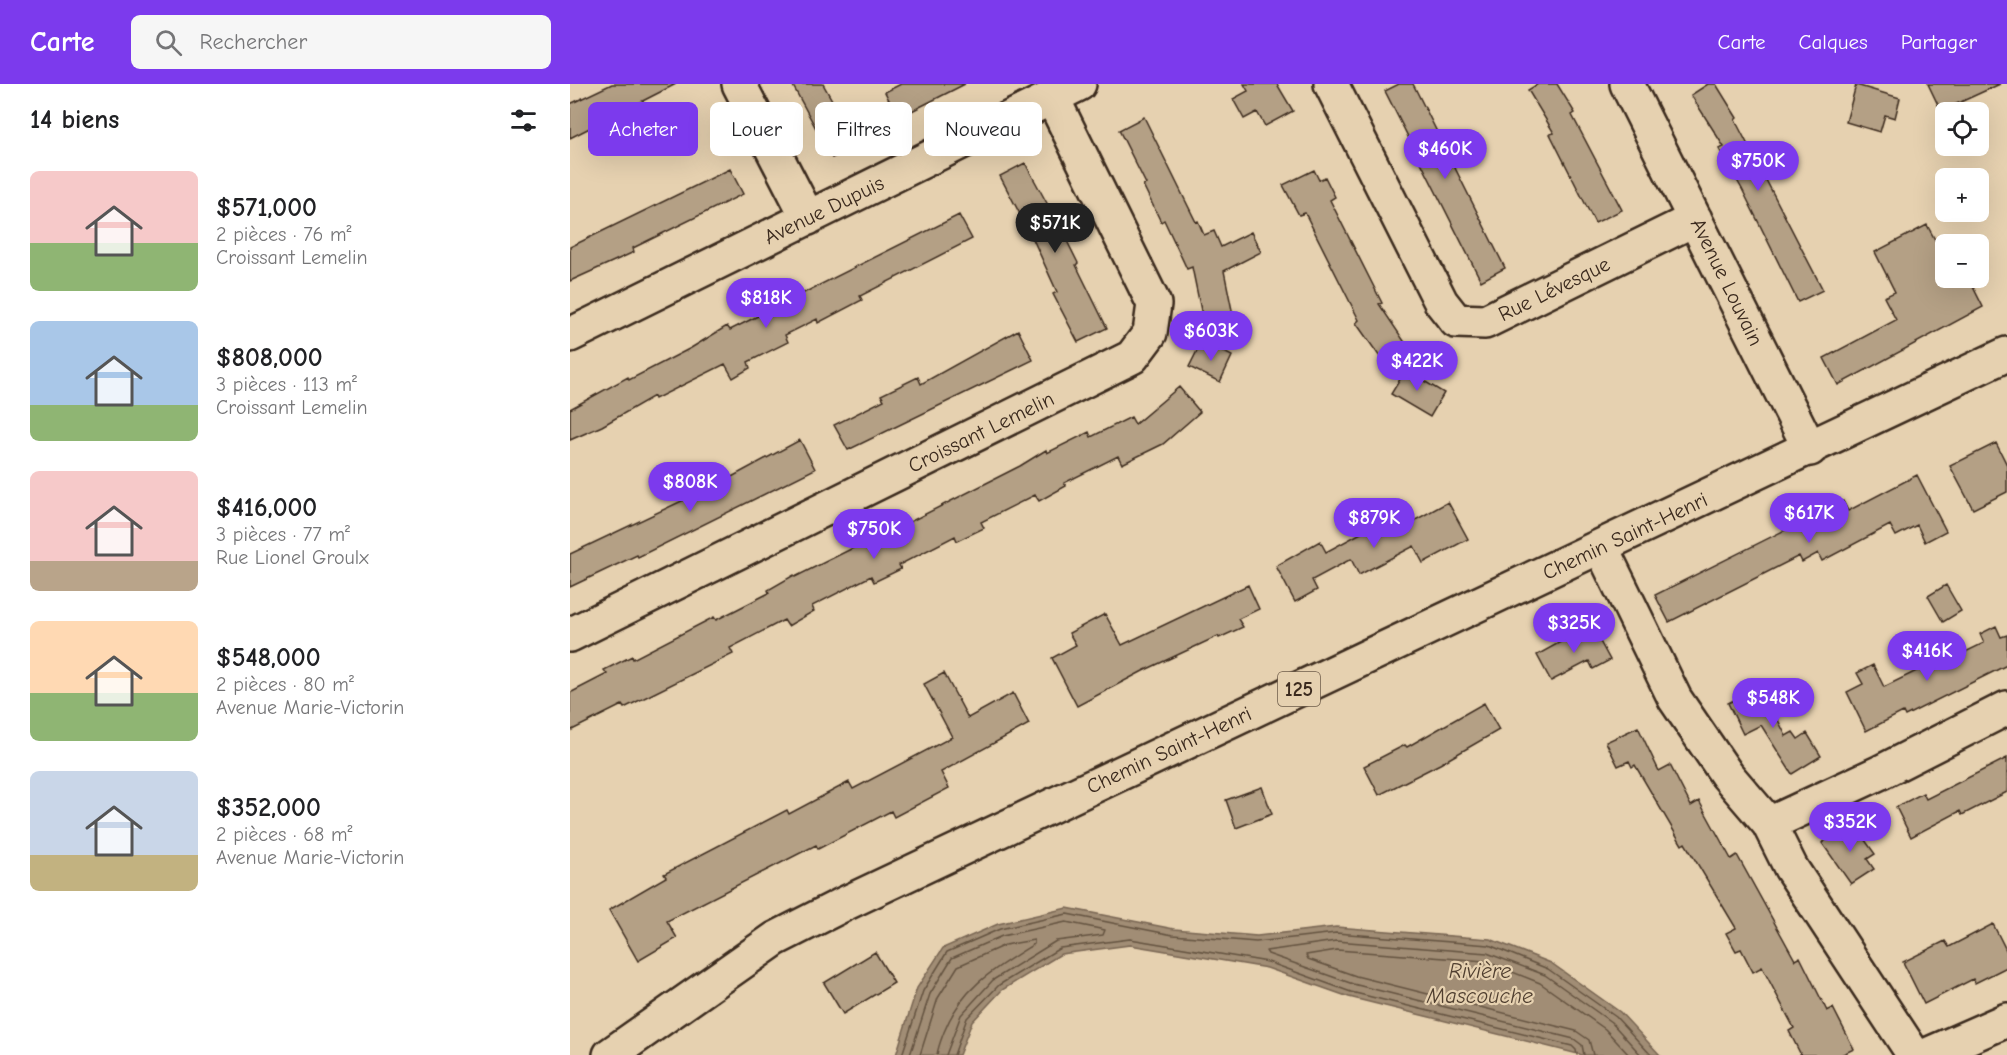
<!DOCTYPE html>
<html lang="fr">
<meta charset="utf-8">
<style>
body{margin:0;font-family:"Comic Neue",sans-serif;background:#f6f6f6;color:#202124;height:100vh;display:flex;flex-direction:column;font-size:22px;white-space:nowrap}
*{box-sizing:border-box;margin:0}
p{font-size:20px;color:#757577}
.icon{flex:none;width:33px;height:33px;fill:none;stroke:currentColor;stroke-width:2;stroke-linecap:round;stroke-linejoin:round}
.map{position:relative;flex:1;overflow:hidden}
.drawer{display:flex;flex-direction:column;background:#fff;width:570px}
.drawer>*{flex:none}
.guide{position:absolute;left:18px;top:18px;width:570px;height:54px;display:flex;gap:12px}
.fabs{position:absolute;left:1365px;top:18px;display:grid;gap:12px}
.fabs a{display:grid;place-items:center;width:54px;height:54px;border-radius:9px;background:#fff;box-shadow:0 6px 24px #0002;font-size:30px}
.price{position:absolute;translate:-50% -51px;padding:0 14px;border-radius:21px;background:#7c3aed;color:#fff;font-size:20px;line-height:39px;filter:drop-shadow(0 2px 3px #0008)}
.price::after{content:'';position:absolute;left:50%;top:36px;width:18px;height:14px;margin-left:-9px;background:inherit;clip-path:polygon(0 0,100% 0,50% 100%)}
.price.on{background:#222;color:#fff}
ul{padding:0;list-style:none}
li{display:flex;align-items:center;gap:18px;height:150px;padding:0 30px}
li span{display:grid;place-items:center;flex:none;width:168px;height:120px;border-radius:9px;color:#555}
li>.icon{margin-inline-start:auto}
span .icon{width:72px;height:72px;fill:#fffc;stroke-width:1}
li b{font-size:26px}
h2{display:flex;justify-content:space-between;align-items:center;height:72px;padding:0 30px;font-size:26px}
.tag{padding:0 21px;border-radius:9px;background:#fff;box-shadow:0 6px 24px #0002;font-size:21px;line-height:54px}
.tag.on{background:#7c3aed;color:#fff}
header{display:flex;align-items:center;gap:36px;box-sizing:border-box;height:84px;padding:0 30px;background:#7c3aed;color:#fff}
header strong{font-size:28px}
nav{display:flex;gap:33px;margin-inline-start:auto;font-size:21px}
.search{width:420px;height:54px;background:#f6f6f6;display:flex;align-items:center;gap:15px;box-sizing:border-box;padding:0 21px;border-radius:9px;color:#757577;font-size:22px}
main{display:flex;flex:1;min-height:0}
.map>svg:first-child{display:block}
.water{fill:#a18d74;stroke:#786552;stroke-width:1.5}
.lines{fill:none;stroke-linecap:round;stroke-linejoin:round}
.shore{stroke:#645240;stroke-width:1.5}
.building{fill:#b4a085;stroke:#3b2a1e;stroke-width:1.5}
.minor-casing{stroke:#3b2a1e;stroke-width:38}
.major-casing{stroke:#3b2a1e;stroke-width:38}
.minor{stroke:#e6d1b0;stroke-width:33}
.major{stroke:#e6d1b0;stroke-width:33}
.labels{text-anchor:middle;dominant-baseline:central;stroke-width:4.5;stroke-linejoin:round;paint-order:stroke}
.shield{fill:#e6d1b0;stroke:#6e5c4a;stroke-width:1.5}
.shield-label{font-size:20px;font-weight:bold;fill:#3b2a1e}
.street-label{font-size:21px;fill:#3b2a1e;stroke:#e6d1b0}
.water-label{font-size:22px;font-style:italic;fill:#4f3e2f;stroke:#e6d1b0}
</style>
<header>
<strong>Carte</strong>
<div class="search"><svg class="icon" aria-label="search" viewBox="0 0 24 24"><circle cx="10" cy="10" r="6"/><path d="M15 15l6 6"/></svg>Rechercher</div>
<nav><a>Carte</a><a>Calques</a><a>Partager</a></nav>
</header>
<main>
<section class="drawer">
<h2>14 biens<svg class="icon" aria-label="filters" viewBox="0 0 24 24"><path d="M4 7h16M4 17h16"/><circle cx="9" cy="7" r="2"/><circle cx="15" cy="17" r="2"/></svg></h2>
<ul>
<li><span style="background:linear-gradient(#f6c9c9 60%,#8fb573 0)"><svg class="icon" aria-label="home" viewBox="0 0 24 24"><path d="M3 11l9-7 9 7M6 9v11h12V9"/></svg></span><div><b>$571,000</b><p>2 pièces · 76 m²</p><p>Croissant Lemelin</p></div></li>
<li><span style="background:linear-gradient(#a9c7e8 70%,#8fb573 0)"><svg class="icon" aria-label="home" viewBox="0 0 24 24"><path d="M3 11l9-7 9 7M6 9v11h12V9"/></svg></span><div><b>$808,000</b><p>3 pièces · 113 m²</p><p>Croissant Lemelin</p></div></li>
<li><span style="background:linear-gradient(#f6c9c9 75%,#b9a48a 0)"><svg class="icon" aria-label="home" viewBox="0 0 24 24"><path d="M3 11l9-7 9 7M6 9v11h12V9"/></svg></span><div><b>$416,000</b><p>3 pièces · 77 m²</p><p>Rue Lionel Groulx</p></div></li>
<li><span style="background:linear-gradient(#ffd9b3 60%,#8fb573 0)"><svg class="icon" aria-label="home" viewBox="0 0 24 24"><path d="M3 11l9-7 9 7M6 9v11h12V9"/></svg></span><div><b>$548,000</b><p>2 pièces · 80 m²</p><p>Avenue Marie-Victorin</p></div></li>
<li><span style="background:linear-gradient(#c9d6e8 70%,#c2b280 0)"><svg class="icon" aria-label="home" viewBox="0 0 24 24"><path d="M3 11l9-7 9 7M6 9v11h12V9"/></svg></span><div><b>$352,000</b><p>2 pièces · 68 m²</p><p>Avenue Marie-Victorin</p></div></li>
</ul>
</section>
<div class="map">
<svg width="1437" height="971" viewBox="0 0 1437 971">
<rect width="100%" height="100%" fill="#e6d1b0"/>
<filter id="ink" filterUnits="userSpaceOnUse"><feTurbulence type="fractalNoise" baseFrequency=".0167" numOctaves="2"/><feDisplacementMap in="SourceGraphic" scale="12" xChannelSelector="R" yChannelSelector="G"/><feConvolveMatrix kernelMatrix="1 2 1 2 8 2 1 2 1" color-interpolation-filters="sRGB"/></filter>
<g filter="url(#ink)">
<path class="water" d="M 497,824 L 604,845 L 687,852 L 766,843 L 920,855 L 981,879 L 1050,928 L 1090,971 L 1012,971 L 779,913 L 697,884 L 560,861 L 491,870 L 432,906 L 402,938 L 389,971 L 326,971 L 347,904 L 373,864 L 428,840 Z"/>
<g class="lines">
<path class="shore" d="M 332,971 L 353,907 L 377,868 L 430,845 L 497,830 L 603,851 L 686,858 L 766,849 L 919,861 L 978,885 L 1046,933 L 1081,971
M 340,971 L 360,910 L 382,874 L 432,852 L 496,838 L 535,846 L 533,851 L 486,857 L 423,896 L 391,931 L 376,971
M 350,971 L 368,914 L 388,882 L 435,861 L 464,856 L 464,860 C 424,885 392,903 374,948 C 371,956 368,963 367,971
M 384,971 L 397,934 L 429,901 L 490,864 L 560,855 L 698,878 L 781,908 L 1002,962 L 1006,966 L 1007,971
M 1014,971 L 1012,961 L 1004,955 L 783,900 L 698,870 L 696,867 L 766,857 L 917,869 L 975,891 L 1041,938 L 1071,971
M 1023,971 L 1019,956 L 1006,947 L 786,892 L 738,875 L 736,871 L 767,866 L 915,877 L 970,899 L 1035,945 L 1059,971"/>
</g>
<path class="building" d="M 42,0 L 106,0 L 0,54 L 0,20 Z
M 222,0 L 253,0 L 287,61 L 262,74 Z
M 331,0 L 395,0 L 328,34 L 315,8 Z
M 674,0 L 707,0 L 723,27 L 695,42 L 687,28 L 674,35 L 663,15 L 678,7 Z
M 829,0 L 843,0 L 935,184 L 911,197 L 815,7 Z
M 968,0 L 987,0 L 1005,29 L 1002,31 L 1052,126 L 1025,139 L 980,50 L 984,49 L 958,6 Z
M 1138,0 L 1146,0 L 1167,34 L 1165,36 L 1253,206 L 1228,218 L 1172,105 L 1149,65 L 1154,63 L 1121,11 Z
M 1358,0 L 1430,0 L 1371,27 Z
M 1286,1 L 1330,14 L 1325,34 L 1315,31 L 1310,48 L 1276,38 Z
M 574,33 L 626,138 L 628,137 L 634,151 L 644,147 L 651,163 L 681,148 L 691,168 L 654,187 L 665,241 L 635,246 L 622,183 L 617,185 L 594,136 L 591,138 L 573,101 L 576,100 L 549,46 Z
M 455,79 L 490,143 L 508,179 L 506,181 L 537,244 L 508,258 L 483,210 L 487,208 L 463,155 L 430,92 Z
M 160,85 L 173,110 L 63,164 L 64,168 L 0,197 L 0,163 Z
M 744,86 L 749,96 L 755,93 L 765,113 L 760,116 L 812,219 L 809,220 L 836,260 L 812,276 L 786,239 L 789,236 L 735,129 L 729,131 L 713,101 Z
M 389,131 L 402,155 L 290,212 L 292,216 L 248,239 L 247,235 L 215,251 L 218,258 L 178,278 L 180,284 L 163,294 L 155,280 L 85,315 L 84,312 L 32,342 L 0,356 L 0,325 L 58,293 L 59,296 L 121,264 L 157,242 L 160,246 Z
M 1357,141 L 1376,176 L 1376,194 L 1384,194 L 1389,202 L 1400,197 L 1413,223 L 1268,301 L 1254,274 L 1326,236 L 1314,213 L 1325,208 L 1305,168 Z
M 448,246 L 463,276 L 278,366 L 264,341 L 314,316 L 311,311 L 348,293 L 351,300 Z
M 632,257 L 662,272 L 650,298 L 619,283 Z
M 838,282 L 857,293 L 854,297 L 874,309 L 860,333 L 821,310 Z
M 609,303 L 630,328 L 593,360 L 552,380 L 548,372 L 494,399 L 496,402 L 469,417 L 465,411 L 411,438 L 414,444 L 387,457 L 385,452 L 329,481 L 331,485 L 304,498 L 301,492 L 242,522 L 244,527 L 218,542 L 214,536 L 160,564 L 163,570 L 54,624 L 52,621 L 0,647 L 0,609 L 37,590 L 34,586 L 62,572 L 63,575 L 144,533 L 146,536 L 199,509 L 198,506 L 224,491 L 225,493 L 313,449 L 314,451 L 450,382 L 476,366 L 477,369 L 519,348 L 521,353 L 561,333 L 565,340 Z
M 230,356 L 245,385 L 68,473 L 67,471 L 0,503 L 0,470 L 156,396 Z
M 1426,359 L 1437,381 L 1437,408 L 1403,425 L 1380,382 Z
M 1347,391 L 1376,447 L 1355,458 L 1347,441 L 1326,452 L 1320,441 L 1252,477 L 1248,469 L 1232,478 L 1229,472 L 1099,538 L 1085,511 L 1273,417 L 1278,427 Z
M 878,418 L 898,455 L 853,479 L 844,462 L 789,491 L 781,475 L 742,496 L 747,506 L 725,518 L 706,482 L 750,457 L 756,468 L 815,436 L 822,449 Z
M 678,501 L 689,525 L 668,535 L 673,543 L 649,554 L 648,552 L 573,587 L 507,622 L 482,574 L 506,561 L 499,549 L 535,530 L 552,561 Z
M 1376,501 L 1391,527 L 1373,538 L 1358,512 Z
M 1021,541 L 1040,576 L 1023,585 L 1019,577 L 981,597 L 967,571 Z
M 1426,542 L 1431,553 L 1437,551 L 1437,581 L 1335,632 L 1333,628 L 1296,647 L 1277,608 L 1293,600 L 1287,589 L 1303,581 L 1314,603 L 1379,571 L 1381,575 L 1414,559 L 1410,550 Z
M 374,589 L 398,634 L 443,609 L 459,640 L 371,688 L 379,704 L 324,733 L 321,727 L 248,765 L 246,761 L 97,837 L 107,854 L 68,877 L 39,826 L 96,793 L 94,790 L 217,726 L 219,730 L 279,698 L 283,705 L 382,653 L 354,600 Z
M 1191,602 L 1216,652 L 1223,648 L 1228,655 L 1237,649 L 1251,672 L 1222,690 L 1191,641 L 1173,650 L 1158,619 Z
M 914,619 L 929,646 L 870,680 L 809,711 L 794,682 L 835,661 L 837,663 Z
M 1068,643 L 1089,687 L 1100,681 L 1121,722 L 1129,717 L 1161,775 L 1167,771 L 1225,876 L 1230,873 L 1257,927 L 1263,924 L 1284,965 L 1271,971 L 1231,971 L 1219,947 L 1224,944 L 1192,883 L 1183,888 L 1171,865 L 1166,867 L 1156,849 L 1166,844 L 1115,759 L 1112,761 L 1065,681 L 1062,683 L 1059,677 L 1048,682 L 1036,658 Z
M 1437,674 L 1437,708 L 1392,731 L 1390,727 L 1341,753 L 1326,723 L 1353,709 L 1356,715 Z
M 692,703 L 702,730 L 666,744 L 656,716 Z
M 1282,738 L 1305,770 L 1297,775 L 1304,785 L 1281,800 L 1252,759 Z
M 1423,840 L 1437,868 L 1437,883 L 1405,899 L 1403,895 L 1354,920 L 1333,878 L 1375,857 L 1379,863 Z
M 305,868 L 324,899 L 273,930 L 254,899 Z"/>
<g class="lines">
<g class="minor-casing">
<path id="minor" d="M 169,0 L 238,134
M 761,0 L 871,218 L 886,237 L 915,238 L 1125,135
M 1057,0 L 1240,365
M 0,251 L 509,0
M 1031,463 L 1105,615 L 1157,691 L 1199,740 L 1221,784 L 1344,971
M 0,551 L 562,273 L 580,249 L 584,220 L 482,13
M 1199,740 L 1311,688 L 1437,624
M 1357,971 L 1437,936"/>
</g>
<g class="major-casing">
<path id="major" d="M 40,971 L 205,855 L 272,821 L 1437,270"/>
</g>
<use href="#minor" class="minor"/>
<use href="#major" class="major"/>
</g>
</g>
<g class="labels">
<rect class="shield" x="708" y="588" width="42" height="34" rx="4.5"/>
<g class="shield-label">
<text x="729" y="605">125</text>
</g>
<g class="street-label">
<text transform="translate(254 126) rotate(-26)">Avenue Dupuis</text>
<text transform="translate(1157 198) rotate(64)">Avenue Louvain</text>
<text transform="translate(984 205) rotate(-26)">Rue Lévesque</text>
<text transform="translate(411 348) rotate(-26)">Croissant Lemelin</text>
<text transform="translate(1055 452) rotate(-25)">Chemin Saint-Henri</text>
<text transform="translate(599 666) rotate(-25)">Chemin Saint-Henri</text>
</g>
<g class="water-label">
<text x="910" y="887">Rivière<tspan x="910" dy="25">Mascouche</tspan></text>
</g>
</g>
</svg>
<div class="fabs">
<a><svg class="icon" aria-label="locate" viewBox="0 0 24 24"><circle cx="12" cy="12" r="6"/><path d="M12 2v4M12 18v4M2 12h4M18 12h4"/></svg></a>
<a>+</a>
<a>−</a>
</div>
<b class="price" style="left:875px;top:96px">$460K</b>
<b class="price" style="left:1188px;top:108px">$750K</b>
<b class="price on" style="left:485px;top:170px">$571K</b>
<b class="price" style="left:196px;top:245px">$818K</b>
<b class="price" style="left:641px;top:278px">$603K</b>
<b class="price" style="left:847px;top:308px">$422K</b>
<b class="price" style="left:120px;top:429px">$808K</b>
<b class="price" style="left:1239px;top:460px">$617K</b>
<b class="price" style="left:804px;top:465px">$879K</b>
<b class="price" style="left:304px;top:476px">$750K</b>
<b class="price" style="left:1004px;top:570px">$325K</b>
<b class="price" style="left:1357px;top:598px">$416K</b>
<b class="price" style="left:1203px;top:645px">$548K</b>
<b class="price" style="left:1280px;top:769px">$352K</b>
<div class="guide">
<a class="tag on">Acheter</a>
<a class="tag">Louer</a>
<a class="tag">Filtres</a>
<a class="tag">Nouveau</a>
</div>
</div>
</main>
